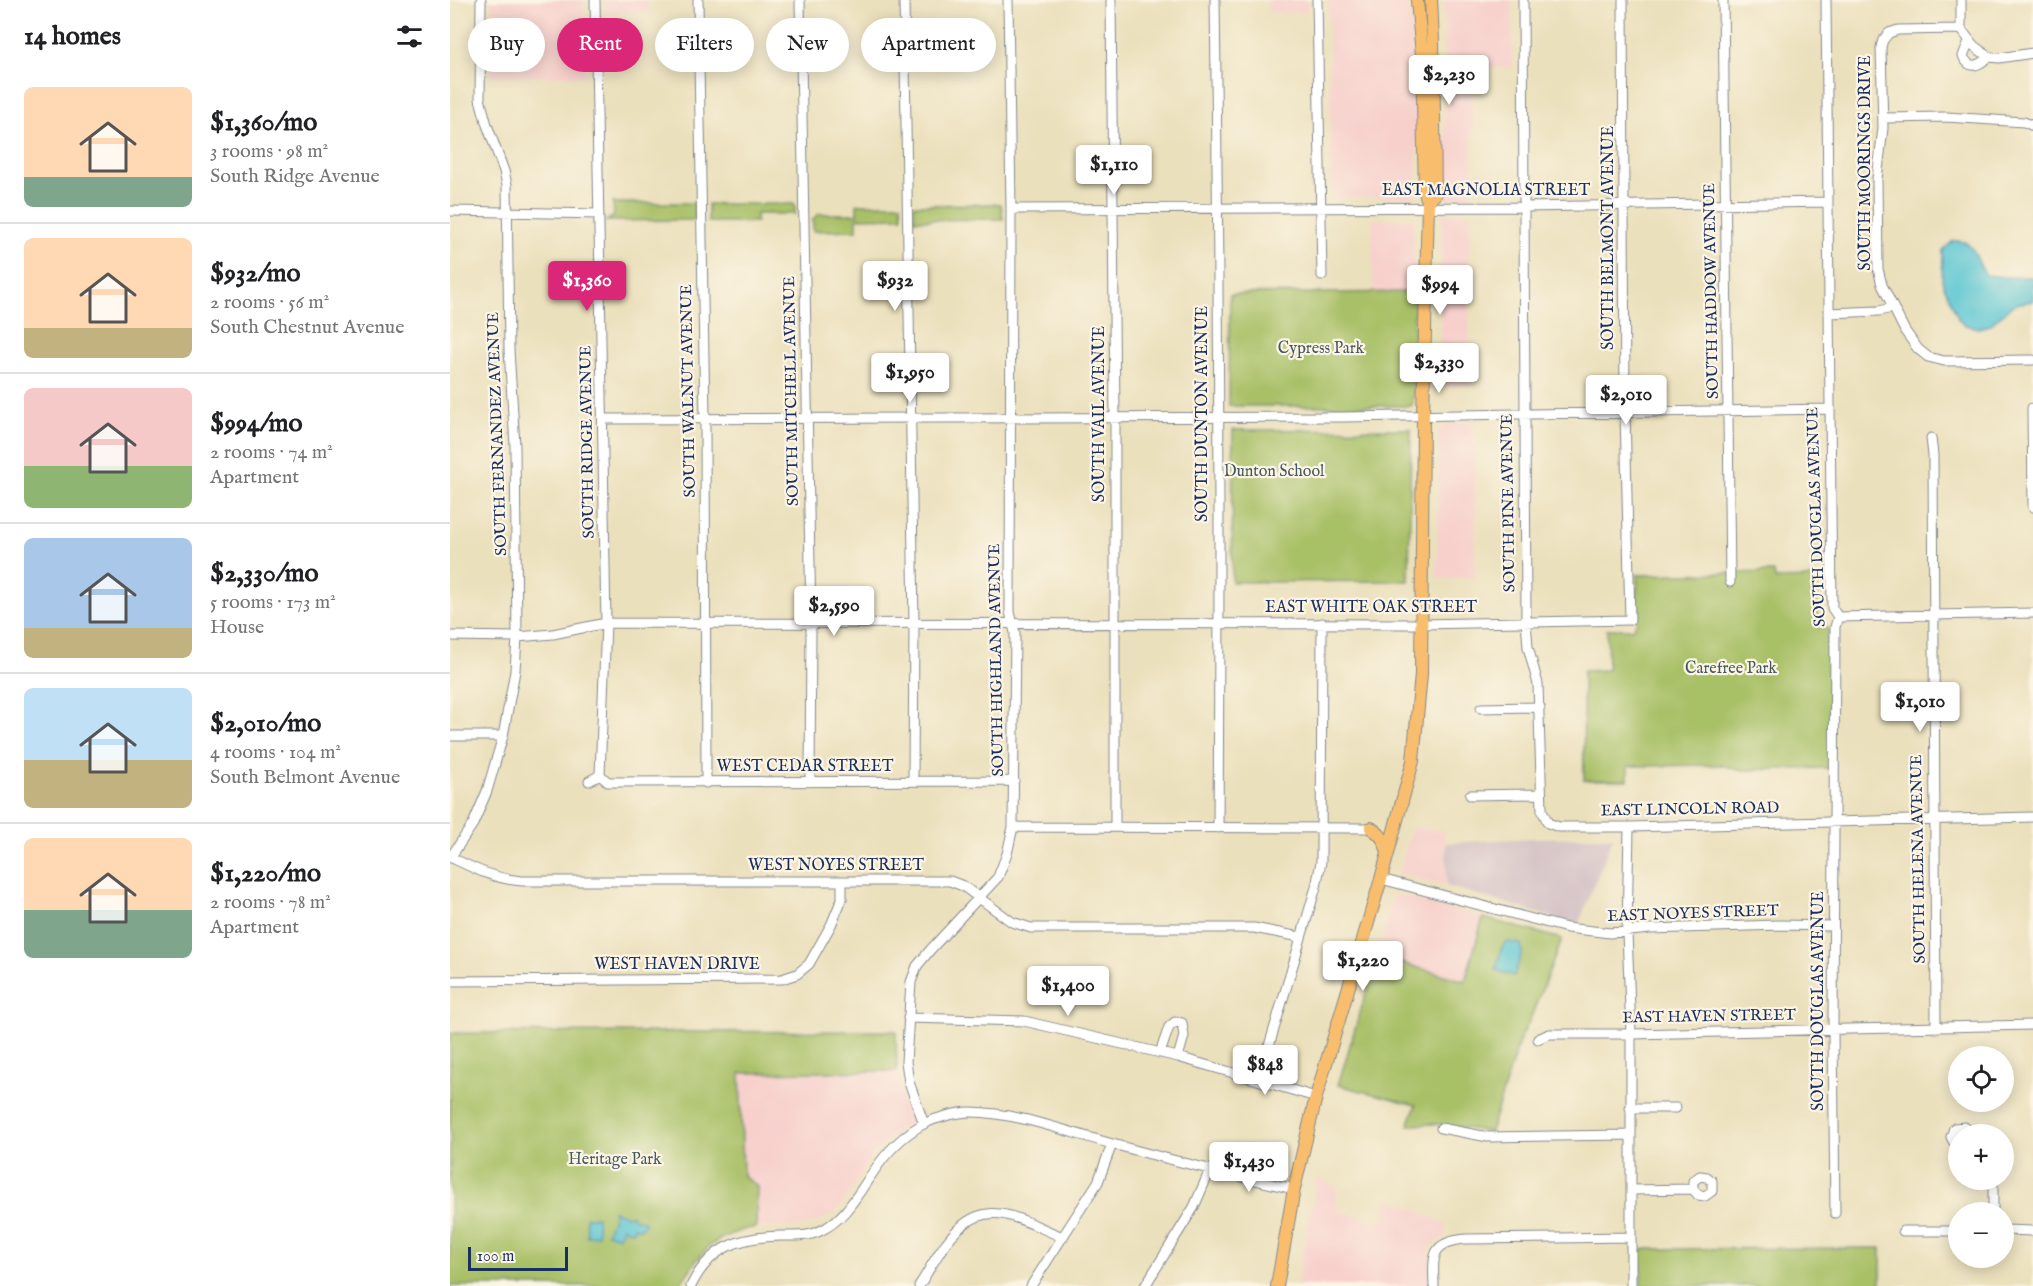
<!DOCTYPE html>
<meta charset="utf-8">
<style>
body{margin:0;font-family:"IM FELL English",serif;background:#f6f6f6;color:#202124;height:100vh;display:flex;flex-direction:column;font-size:22px;white-space:nowrap}
*{box-sizing:border-box;margin:0}
p{font-size:20px;color:#757577}
.icon{flex:none;width:33px;height:33px;fill:none;stroke:currentColor;stroke-width:2;stroke-linecap:round;stroke-linejoin:round}
.map{position:relative;flex:1;overflow:hidden}
.details{display:flex;flex-direction:column;background:#fff;width:450px}
.details>*{flex:none}
.hud{position:absolute;left:18px;top:18px;width:570px;height:54px;display:flex;gap:12px}
.fabs{position:absolute;left:1498px;top:1046px;display:grid;gap:12px}
.fabs a{display:grid;place-items:center;width:66px;height:66px;border-radius:50%;background:#fff;box-shadow:0 3px 15px #0003;font-size:30px}
.scale{position:absolute;left:18px;bottom:15px;width:100px;box-sizing:border-box;padding-left:6px;border:3px solid #1b2f5e;border-top:0;font-size:16px;line-height:21px;white-space:nowrap;color:#1b2f5e;-webkit-text-stroke:4px #fcf5e5;paint-order:stroke}
.price{position:absolute;translate:-50% -51px;padding:0 14px;border-radius:6px;background:#fff;color:#222;font-size:20px;line-height:39px;filter:drop-shadow(0 2px 3px #0008)}
.price::after{content:'';position:absolute;left:50%;top:36px;width:18px;height:14px;margin-left:-9px;background:inherit;clip-path:polygon(0 0,100% 0,50% 100%)}
.price.on{background:#db2777;color:#fff}
ul{padding:0;list-style:none}
li{display:flex;align-items:center;gap:18px;height:150px;padding:0 24px}
li+li{border-top:2px solid #e0e0e0}
li span{display:grid;place-items:center;flex:none;width:168px;height:120px;border-radius:9px;color:#555}
li>.icon{margin-inline-start:auto}
span .icon{width:72px;height:72px;fill:#fffc;stroke-width:1}
li b{font-size:26px}
h2{display:flex;justify-content:space-between;align-items:center;height:72px;padding:0 24px;font-size:26px}
.tag{padding:0 21px;border-radius:27px;background:#fff;box-shadow:0 3px 15px #0003;font-size:21px;line-height:54px}
.tag.on{background:#db2777;color:#fff}
main{display:flex;flex:1;min-height:0}
.map>svg:first-child{display:block}
.built{fill:#f7d0cc}
.industrial{fill:#d2bec3}
.green{fill:#a8c066;stroke:#627862;stroke-width:1.5}
.water{fill:#59c5d2;stroke:#3a7a98;stroke-width:1.5}
.lines{fill:none;stroke-linecap:round;stroke-linejoin:round}
.minor-casing{stroke:#83888d;stroke-width:11}
.major-casing{stroke:#83888d;stroke-width:14}
.minor{stroke:#fff;stroke-width:9}
.major{stroke:#f9be6d;stroke-width:12}
.labels{text-anchor:middle;dominant-baseline:central;stroke-width:4.5;stroke-linejoin:round;paint-order:stroke}
.street-label{font-size:16px;fill:#1b2f5e;stroke:#fcf5e5}
.park-label{font-size:16px;fill:#455a60;stroke:#fcf5e5}
</style>
<main>
<section class="details">
<h2>14 homes<svg class="icon" aria-label="filters" viewBox="0 0 24 24"><path d="M4 7h16M4 17h16"/><circle cx="9" cy="7" r="2"/><circle cx="15" cy="17" r="2"/></svg></h2>
<ul>
<li><span style="background:linear-gradient(#ffd9b3 75%,#7fa58c 0)"><svg class="icon" aria-label="home" viewBox="0 0 24 24"><path d="M3 11l9-7 9 7M6 9v11h12V9"/></svg></span><div><b>$1,360/mo</b><p>3 rooms · 98 m²</p><p>South Ridge Avenue</p></div></li>
<li><span style="background:linear-gradient(#ffd9b3 75%,#c2b280 0)"><svg class="icon" aria-label="home" viewBox="0 0 24 24"><path d="M3 11l9-7 9 7M6 9v11h12V9"/></svg></span><div><b>$932/mo</b><p>2 rooms · 56 m²</p><p>South Chestnut Avenue</p></div></li>
<li><span style="background:linear-gradient(#f6c9c9 65%,#8fb573 0)"><svg class="icon" aria-label="home" viewBox="0 0 24 24"><path d="M3 11l9-7 9 7M6 9v11h12V9"/></svg></span><div><b>$994/mo</b><p>2 rooms · 74 m²</p><p>Apartment</p></div></li>
<li><span style="background:linear-gradient(#a9c7e8 75%,#c2b280 0)"><svg class="icon" aria-label="home" viewBox="0 0 24 24"><path d="M3 11l9-7 9 7M6 9v11h12V9"/></svg></span><div><b>$2,330/mo</b><p>5 rooms · 173 m²</p><p>House</p></div></li>
<li><span style="background:linear-gradient(#bfe0f5 60%,#c2b280 0)"><svg class="icon" aria-label="home" viewBox="0 0 24 24"><path d="M3 11l9-7 9 7M6 9v11h12V9"/></svg></span><div><b>$2,010/mo</b><p>4 rooms · 104 m²</p><p>South Belmont Avenue</p></div></li>
<li><span style="background:linear-gradient(#ffd9b3 60%,#7fa58c 0)"><svg class="icon" aria-label="home" viewBox="0 0 24 24"><path d="M3 11l9-7 9 7M6 9v11h12V9"/></svg></span><div><b>$1,220/mo</b><p>2 rooms · 78 m²</p><p>Apartment</p></div></li>
</ul>
</section>
<div class="map">
<svg width="1583" height="1286" viewBox="0 0 1583 1286">
<rect width="100%" height="100%" fill="#fcf5e5"/>
<filter id="ink" filterUnits="userSpaceOnUse"><feTurbulence type="fractalNoise" baseFrequency=".0167" numOctaves="2"/><feDisplacementMap in="SourceGraphic" scale="12" xChannelSelector="R" yChannelSelector="G"/><feConvolveMatrix kernelMatrix="1 2 1 2 8 2 1 2 1" color-interpolation-filters="sRGB"/></filter>
<filter id="wash" filterUnits="userSpaceOnUse"><feTurbulence type="fractalNoise" baseFrequency=".008" numOctaves="4" result="noise"/><feDisplacementMap in="SourceGraphic" scale="24" xChannelSelector="R" yChannelSelector="G"/><feGaussianBlur stdDeviation="1.35" result="paint"/><feColorMatrix in="noise" values="0 0 0 0 0 0 0 0 0 0 0 0 0 0 0 0 0 1.4 0 .05"/><feComposite in="paint" operator="in"/></filter>
<g filter="url(#wash)">
<rect width="100%" height="100%" fill="#ebe0bc"/>
<path class="built" d="M 41,0 L 134,0 L 135,76 L 40,76 Z
M 155,0 L 198,0 L 198,12 L 155,12 Z
M 818,0 L 857,0 L 857,12 L 818,13 Z
M 878,0 L 958,0 L 961,13 L 962,105 L 968,105 L 966,198 L 882,197 Z
M 995,0 L 1062,0 L 1062,67 L 1022,68 L 1022,199 L 995,199 Z
M 1020,213 L 1019,385 L 989,386 L 992,214 Z
M 922,219 L 964,219 L 964,292 L 923,292 Z
M 1024,423 L 1025,578 L 987,578 L 989,431 L 996,424 Z
M 962,828 L 994,831 L 997,886 L 949,873 Z
M 944,894 L 1033,918 L 1015,981 L 927,956 Z
M 447,1071 L 451,1093 L 462,1122 L 438,1139 L 422,1155 L 400,1193 L 384,1214 L 362,1224 L 348,1227 L 306,1227 L 307,1186 L 293,1176 L 290,1073 Z
M 867,1178 L 886,1187 L 887,1211 L 933,1222 L 939,1198 L 996,1223 L 996,1236 L 981,1245 L 979,1255 L 979,1286 L 847,1286 Z"/>
<path class="industrial" d="M 1163,837 L 1128,925 L 997,886 L 996,843 L 1083,838 Z"/>
<path class="green" d="M 163,203 L 244,203 L 245,220 L 156,221 L 164,216 Z
M 258,204 L 345,204 L 345,214 L 306,214 L 306,222 L 258,222 Z
M 407,204 L 451,204 L 452,217 L 407,218 L 407,230 L 363,231 L 363,219 L 369,214 L 407,214 Z
M 551,204 L 553,219 L 464,220 L 464,205 Z
M 964,292 L 963,403 L 961,406 L 779,406 L 780,294 Z
M 961,429 L 959,581 L 782,582 L 783,430 Z
M 1324,572 L 1325,579 L 1367,578 L 1368,627 L 1378,627 L 1381,768 L 1289,770 L 1271,765 L 1178,766 L 1178,780 L 1134,780 L 1133,671 L 1158,670 L 1157,629 L 1182,629 L 1187,622 L 1187,575 Z
M 1033,918 L 1112,939 L 1079,1022 L 1070,1039 L 1040,1132 L 987,1124 L 958,1125 L 966,1105 L 888,1085 L 927,956 L 1015,981 Z
M 446,1031 L 447,1071 L 290,1073 L 293,1176 L 307,1186 L 306,1227 C 261,1236 253,1250 229,1286 L 0,1286 L 0,1033 Z
M 1431,1248 L 1431,1286 L 1191,1286 L 1191,1249 Z"/>
<path class="water" d="M 1503,241 C 1527,239 1524,260 1536,275 L 1555,277 L 1583,277 L 1583,301 L 1564,304 L 1540,325 L 1528,328 L 1515,325 L 1509,320 L 1492,281 L 1493,250 Z
M 1057,942 L 1071,944 L 1072,952 L 1064,976 L 1046,970 L 1052,947 Z
M 163,1211 L 179,1216 L 182,1214 L 183,1218 L 196,1222 L 191,1229 L 184,1227 L 183,1231 L 176,1230 L 173,1227 L 169,1237 L 157,1233 L 164,1214 Z
M 136,1217 L 147,1217 L 148,1235 L 137,1236 Z"/>
</g>
<g filter="url(#ink)">
<g class="lines">
<g class="minor-casing">
<path id="minor" d="M 145,0 L 156,623 L 150,775
M 248,0 L 255,420 L 256,783
M 350,0 L 361,623 L 360,782
M 454,0 L 464,623 L 463,781
M 661,0 L 665,418 L 665,827
M 765,0 C 769,276 770,552 768,828
M 867,0 L 872,276
M 1073,0 L 1076,621 L 1078,647 L 1088,684 L 1092,810 L 1098,823 L 1109,827 L 1179,827 L 1583,817
M 1273,0 L 1280,582
M 1376,0 L 1382,608 L 1388,617 L 1385,627 L 1383,1030 L 1385,1213
M 1511,0 L 1511,29 L 1524,46 L 1539,57 L 1549,58 L 1583,53
M 1511,29 L 1448,30 L 1439,33 L 1433,40 L 1431,47 L 1433,128 L 1427,179 L 1428,269 L 1432,285 L 1455,331 L 1468,349 L 1478,357 L 1494,361 L 1583,360
M 1519,41 L 1513,56 C 1520,71 1529,65 1539,57
M 1433,118 L 1496,117 L 1574,122 L 1583,126
M 561,209 L 1072,207 L 1377,202
M 0,211 L 149,214
M 1379,313 L 1429,311 L 1442,308
M 1582,408 L 1583,507
M 153,419 L 893,417 L 1379,409
M 1481,438 L 1483,455 L 1486,1028
M 1388,617 L 1583,613
M 0,636 L 67,637 L 103,634 L 156,623 L 971,624 L 1180,620 L 1175,412 L 1173,0
M 1031,708 L 1090,707
M 0,736 L 53,736
M 150,775 L 158,782 L 564,781
M 139,781 L 150,775
M 1020,795 L 1091,794
M 563,827 L 921,828
M 1179,827 L 1177,932 L 1181,1034 L 1181,1286
M 0,857 C 25,869 44,879 72,881 L 500,881 L 513,886 L 562,922 L 581,928 L 804,928 L 850,937
M 0,858 L 23,824 L 37,791 L 53,736 L 65,671 L 67,637 L 65,446 L 59,350 L 57,185 L 54,171 L 37,125 L 30,99 L 31,0
M 931,879 L 1117,928 L 1160,933 L 1200,929 L 1330,925 L 1383,926
M 0,981 L 332,979 L 347,974 L 359,964 L 381,925 L 392,899 L 392,881
M 458,1018 L 574,1021 L 728,1057 L 866,1097
M 1088,1039 L 1099,1034 L 1181,1034 L 1583,1025
M 710,1053 L 719,1027 L 725,1022 L 732,1023 L 734,1036 L 728,1057
M 809,1080 L 866,887 L 871,862 L 872,623
M 1180,1108 L 1226,1108
M 474,1124 L 459,1082 L 456,1062 L 461,982 L 467,966 L 481,949 L 548,877 L 557,854 L 563,827 L 565,633 L 560,612 L 561,209 L 558,0
M 991,1128 L 1038,1137 L 1180,1135
M 1509,1144 L 1503,1141 L 1501,1137 L 1504,1128 L 1515,1127 L 1521,1134
M 1543,1179 L 1543,1212
M 1181,1190 L 1243,1189 L 1248,1195 L 1255,1196 L 1262,1191 L 1262,1181 L 1257,1177 L 1250,1176 L 1243,1181 L 1243,1189
M 1554,1230 L 1583,1231
M 1453,1231 L 1509,1231
M 241,1286 C 260,1247 288,1237 330,1236 C 343,1236 358,1237 370,1231 C 396,1219 408,1193 424,1171 C 436,1153 454,1135 473,1124 C 486,1118 507,1112 521,1112 C 568,1113 614,1131 659,1143 C 720,1160 782,1175 844,1189
M 469,1286 C 489,1255 510,1204 556,1215 C 575,1219 594,1230 613,1237
M 581,1286 L 648,1182 L 662,1144
M 695,1286 L 744,1207 L 760,1170
M 984,1286 C 983,1255 981,1242 1016,1239 L 1181,1237"/>
</g>
<g class="major-casing">
<path id="major" d="M 978,202 L 985,194 L 983,41 L 981,0
M 921,828 C 932,835 935,841 938,853
M 827,1286 L 844,1189 L 866,1097 L 931,879 L 963,761 L 971,674 L 973,416 L 978,202 L 975,192 L 972,55 L 967,0"/>
</g>
<use href="#minor" class="minor"/>
<use href="#major" class="major"/>
</g>
</g>
<g class="labels">
<g class="street-label">
<text transform="translate(1416 163) rotate(-90)">SOUTH MOORINGS DRIVE</text>
<text x="1036" y="191">EAST MAGNOLIA STREET</text>
<text transform="translate(1159 238) rotate(-90)">SOUTH BELMONT AVENUE</text>
<text transform="translate(1262 291) rotate(-91)">SOUTH HADDOW AVENUE</text>
<text transform="translate(239 391) rotate(-91)">SOUTH WALNUT AVENUE</text>
<text transform="translate(342 391) rotate(-91)">SOUTH MITCHELL AVENUE</text>
<text transform="translate(650 414) rotate(-90)">SOUTH VAIL AVENUE</text>
<text transform="translate(753 414) rotate(-90)">SOUTH DUNTON AVENUE</text>
<text transform="translate(48 434) rotate(-92)">SOUTH FERNANDEZ AVENUE</text>
<text transform="translate(138 442) rotate(-91)">SOUTH RIDGE AVENUE</text>
<text transform="translate(1059 503) rotate(-91)">SOUTH PINE AVENUE</text>
<text transform="translate(1367 517) rotate(-92)">SOUTH DOUGLAS AVENUE</text>
<text x="921" y="608">EAST WHITE OAK STREET</text>
<text transform="translate(547 660) rotate(-91)">SOUTH HIGHLAND AVENUE</text>
<text x="355" y="767">WEST CEDAR STREET</text>
<text transform="translate(1240 810) rotate(-1)">EAST LINCOLN ROAD</text>
<text transform="translate(1469 859) rotate(-91)">SOUTH HELENA AVENUE</text>
<text x="386" y="866">WEST NOYES STREET</text>
<text transform="translate(1243 914) rotate(-2)">EAST NOYES STREET</text>
<text x="227" y="965">WEST HAVEN DRIVE</text>
<text transform="translate(1369 1001) rotate(-90)">SOUTH DOUGLAS AVENUE</text>
<text transform="translate(1259 1017) rotate(-1)">EAST HAVEN STREET</text>
</g>
<g class="park-label">
<text x="871" y="349">Cypress Park</text>
<text x="824" y="472">Dunton School</text>
<text x="1281" y="669">Carefree Park</text>
<text x="165" y="1160">Heritage Park</text>
</g>
</g>
</svg>
<div class="fabs">
<a><svg class="icon" aria-label="locate" viewBox="0 0 24 24"><circle cx="12" cy="12" r="6"/><path d="M12 2v4M12 18v4M2 12h4M18 12h4"/></svg></a>
<a>+</a>
<a>−</a>
</div>
<div class="scale">100 m</div>
<b class="price" style="left:999px;top:106px">$2,230</b>
<b class="price" style="left:664px;top:196px">$1,110</b>
<b class="price on" style="left:137px;top:312px">$1,360</b>
<b class="price" style="left:445px;top:312px">$932</b>
<b class="price" style="left:990px;top:316px">$994</b>
<b class="price" style="left:989px;top:394px">$2,330</b>
<b class="price" style="left:460px;top:404px">$1,950</b>
<b class="price" style="left:1176px;top:426px">$2,010</b>
<b class="price" style="left:384px;top:637px">$2,590</b>
<b class="price" style="left:1470px;top:733px">$1,010</b>
<b class="price" style="left:913px;top:992px">$1,220</b>
<b class="price" style="left:618px;top:1017px">$1,400</b>
<b class="price" style="left:815px;top:1096px">$848</b>
<b class="price" style="left:799px;top:1193px">$1,430</b>
<div class="hud">
<a class="tag">Buy</a>
<a class="tag on">Rent</a>
<a class="tag">Filters</a>
<a class="tag">New</a>
<a class="tag">Apartment</a>
</div>
</div>
</main>
